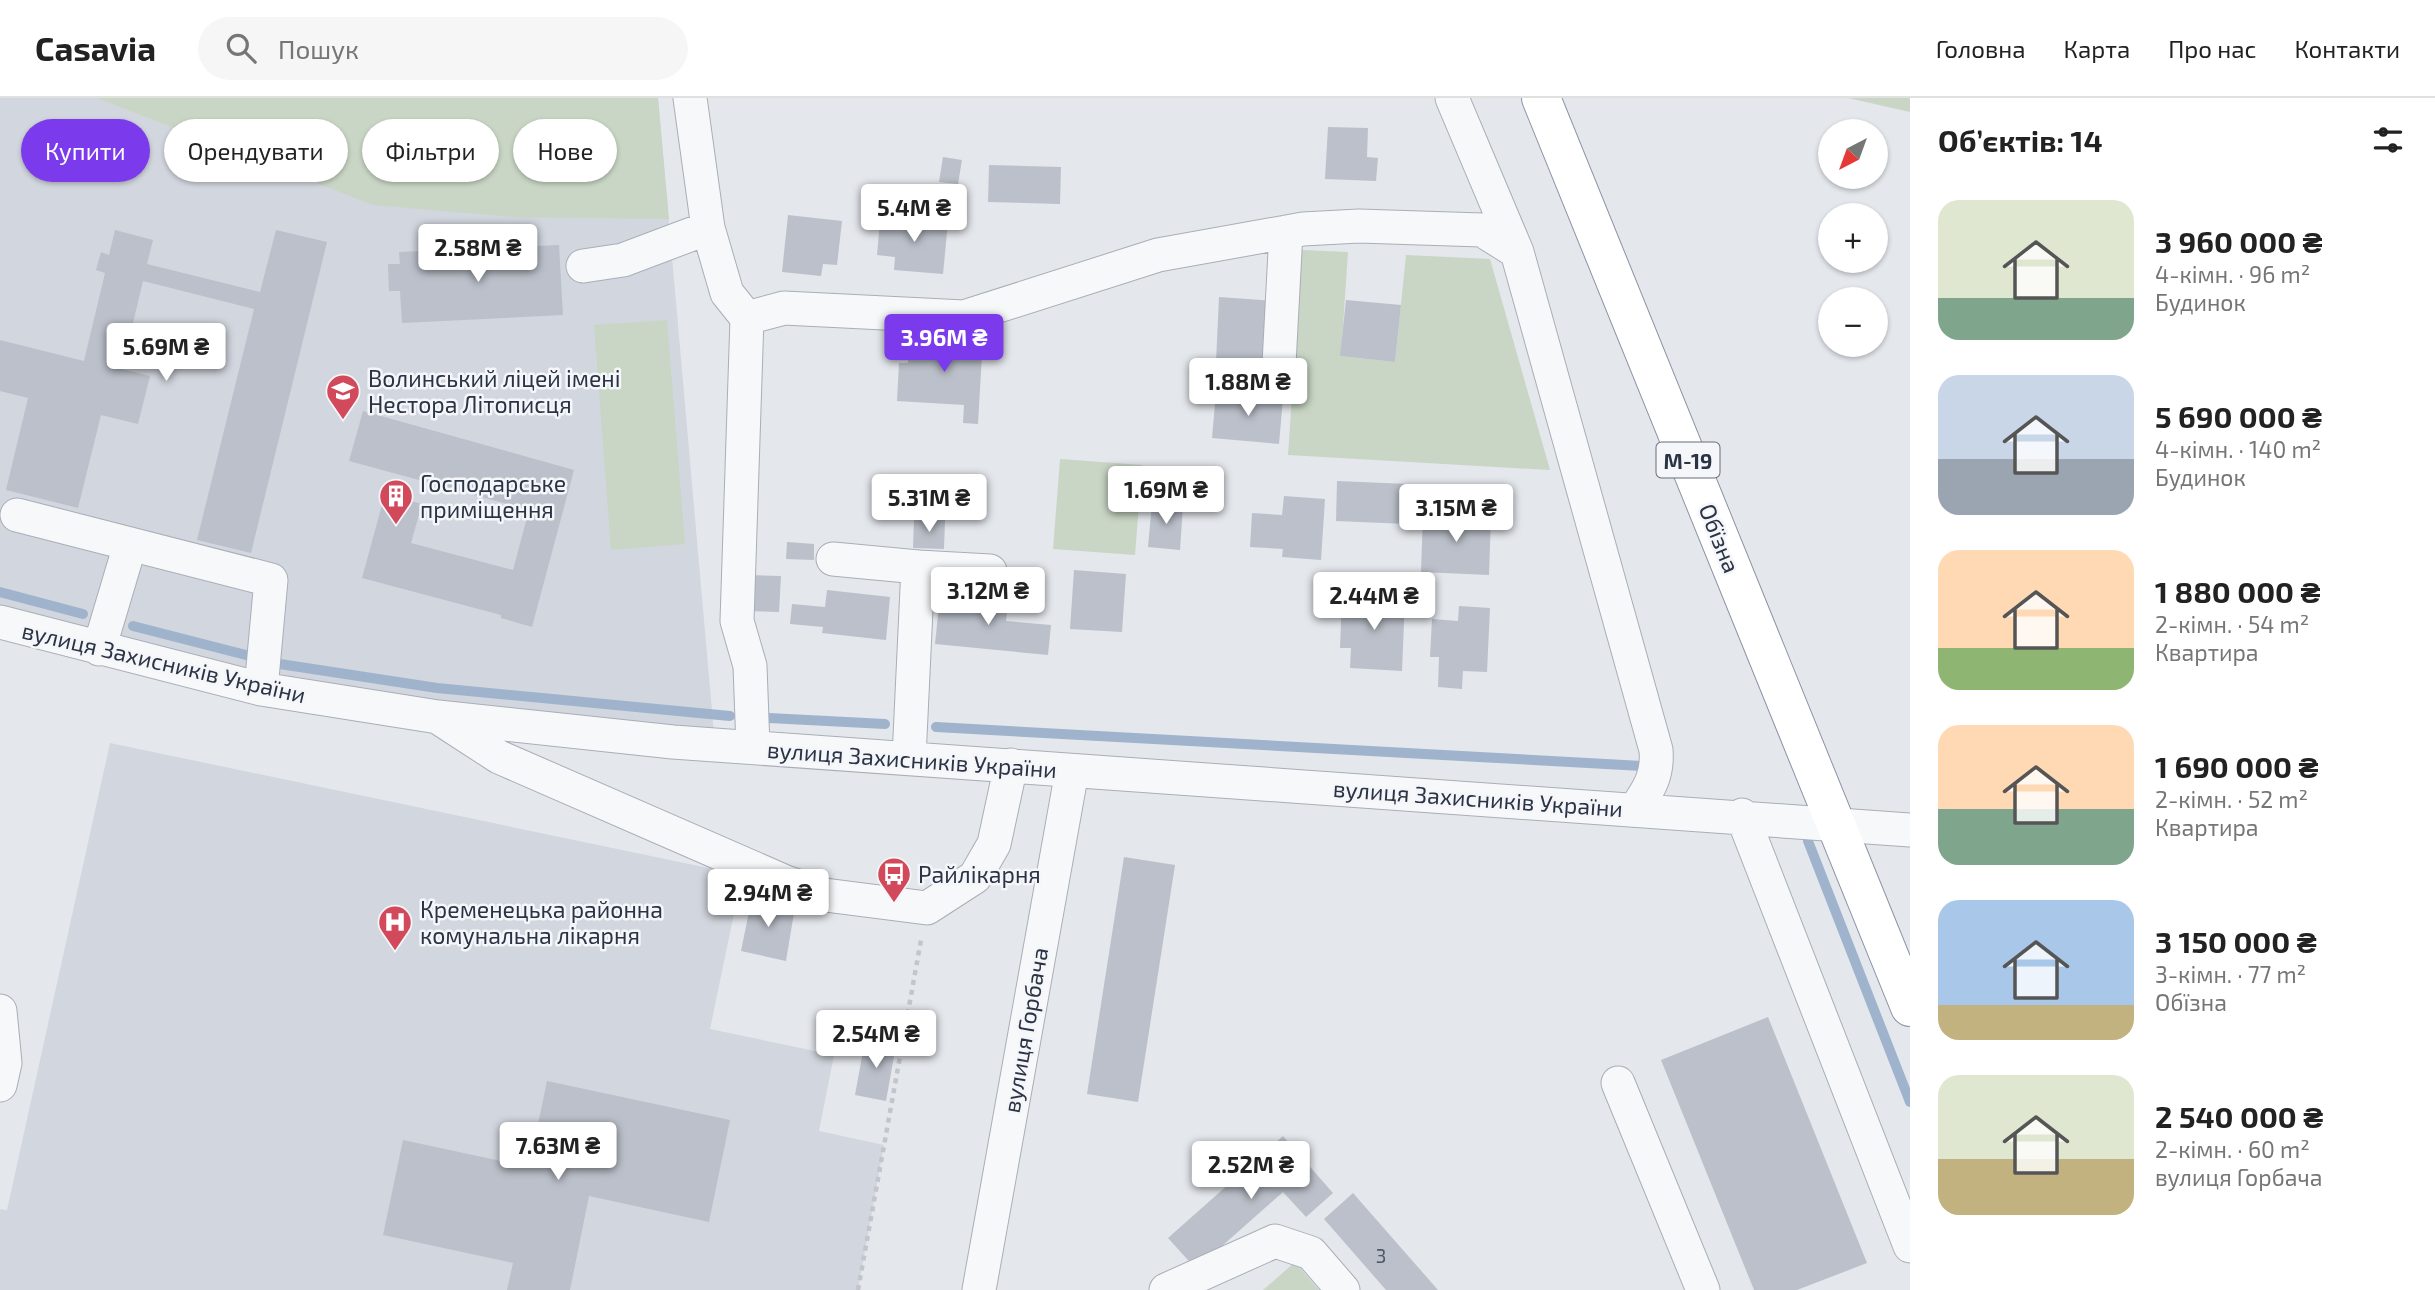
<!DOCTYPE html>
<html lang="uk">
<meta charset="utf-8">
<style>
body{margin:0;font-family:"Exo 2",sans-serif;background:#f6f6f6;color:#222;height:100vh;display:flex;flex-direction:column;font-size:26px;white-space:nowrap}
*{box-sizing:border-box;margin:0}
p{font-size:23px;color:#767676}
.icon{flex:none;width:38px;height:38px;fill:none;stroke:currentColor;stroke-width:2;stroke-linecap:round;stroke-linejoin:round}
.map{position:relative;flex:1;overflow:hidden}
.drawer{display:flex;flex-direction:column;background:#fff;width:525px}
.drawer>*{flex:none}
.hud{position:absolute;left:21px;top:21px;width:665px;height:63px;display:flex;gap:14px}
.needle{width:46px;rotate:221deg}
.controls{position:absolute;left:1818px;top:21px;display:grid;gap:14px}
.controls a{display:grid;place-items:center;width:70px;height:70px;border-radius:50%;background:#fff;box-shadow:0 2px 5px #0004;font-size:35px}
.price{position:absolute;translate:-50% -60px;padding:0 16px;border-radius:7px;background:#fff;color:#222;font-size:23px;line-height:46px;filter:drop-shadow(0 2px 4px #0008)}
.price::after{content:'';position:absolute;left:50%;top:42px;width:21px;height:16px;margin-left:-10px;background:inherit;clip-path:polygon(0 0,100% 0,50% 100%)}
.price.selected{background:#7c3aed;color:#fff}
ul{padding:0;list-style:none}
li{display:flex;align-items:center;gap:21px;height:175px;padding:0 28px}
li span{display:grid;place-items:center;flex:none;width:196px;height:140px;border-radius:21px;color:#555}
li>.icon{margin-inline-start:auto}
span .icon{width:84px;height:84px;fill:#fffc;stroke-width:1}
li b{font-size:30px}
h2{display:flex;justify-content:space-between;align-items:center;height:84px;padding:0 28px;font-size:30px}
.chip{padding:0 24px;border-radius:32px;background:#fff;box-shadow:0 2px 5px #0004;font-size:24px;line-height:63px}
.chip.selected{background:#7c3aed;color:#fff}
header{display:flex;align-items:center;gap:42px;box-sizing:border-box;height:98px;padding:0 35px;background:#fff;border-bottom:2px solid #e0e0e0}
header strong{font-size:33px}
nav{display:flex;gap:38px;margin-inline-start:auto;font-size:24px}
.search{width:490px;height:63px;background:#f6f6f6;display:flex;align-items:center;gap:18px;box-sizing:border-box;padding:0 24px;border-radius:38px;color:#767676;font-size:26px}
main{display:flex;flex:1;min-height:0}
.map>svg:first-child{display:block}
.built{fill:#d2d6de}
.green{fill:#c9d6c5}
.lines{fill:none;stroke-linecap:round;stroke-linejoin:round}
.stream{stroke:#9fb4cc;stroke-width:10}
.building{fill:#bbc0ca}
.minor-casing{stroke:#a9aeb7;stroke-width:35}
.highway-casing{stroke:#8b94a3;stroke-width:40}
.path{stroke:#c2c5cb;stroke-width:4.5;stroke-dasharray:5 5;stroke-linecap:butt}
.minor{stroke:#f7f8fa;stroke-width:33}
.highway{stroke:#fff;stroke-width:38}
.labels{text-anchor:middle;dominant-baseline:central;stroke-width:5;stroke-linejoin:round;paint-order:stroke}
.number-label{font-size:19px;fill:#4f5766}
.shield{fill:#f4f6f9;stroke:#676e7b;stroke-width:2}
.shield-label{font-size:21px;font-weight:bold;fill:#2b3445}
.poi-label{font-size:23px;fill:#2b3445;stroke:#f4f6f9;text-anchor:start}
.street-label{font-size:23px;fill:#2b3445;stroke:#f4f6f9}
</style>
<header>
<strong>Casavia</strong>
<div class="search"><svg class="icon" aria-label="search" viewBox="0 0 24 24"><circle cx="10" cy="10" r="6"/><path d="M15 15l6 6"/></svg>Пошук</div>
<nav><a>Головна</a><a>Карта</a><a>Про нас</a><a>Контакти</a></nav>
</header>
<main>
<div class="map">
<svg width="1910" height="1192" viewBox="0 0 1910 1192">
<rect width="100%" height="100%" fill="#e4e7ec"/>
<path class="built" d="M 0,0 L 658,0 L 715,647 L 438,619 L 0,525 Z
M 110,645 L 742,777 L 710,931 L 834,957 L 819,1033 L 884,1047 L 858,1192 L 0,1192 L 0,1111 L 7,1112 Z"/>
<path class="green" d="M 97,0 L 658,0 L 669,121 L 512,119 L 373,107 Z
M 1848,0 L 1910,0 L 1910,14 Z
M 1302,152 L 1348,154 L 1341,258 L 1395,264 L 1406,157 L 1490,161 L 1550,372 L 1288,357 Z
M 667,222 L 685,446 L 611,452 L 594,227 Z
M 1060,361 L 1142,367 L 1135,457 L 1053,451 Z
M 1295,1164 L 1319,1192 L 1263,1192 Z"/>
<g class="lines">
<path class="stream" d="M 0,494 L 83,516
M 133,528 L 246,557
M 280,566 L 437,590 L 730,618
M 769,620 L 885,626
M 936,629 L 1642,668
M 1808,743 L 1910,1004"/>
</g>
<path class="building" d="M 1328,29 L 1368,30 L 1367,59 L 1378,60 L 1376,83 L 1325,81 Z
M 943,59 L 962,62 L 958,86 L 939,84 Z
M 989,67 L 1061,69 L 1060,106 L 988,104 Z
M 788,117 L 842,123 L 837,167 L 823,166 L 821,178 L 782,174 Z
M 902,120 L 948,124 L 943,176 L 894,172 L 895,159 L 877,157 L 880,122 L 900,123 Z
M 115,132 L 153,142 L 147,166 L 260,194 L 276,132 L 327,144 L 251,455 L 197,442 L 254,211 L 143,183 L 122,271 L 150,278 L 138,326 L 101,317 L 78,410 L 6,392 L 28,300 L 0,293 L 0,242 L 84,263 L 105,175 L 96,172 L 101,154 L 109,157 Z
M 559,147 L 563,217 L 402,225 L 400,193 L 389,193 L 388,166 L 400,166 L 399,154 Z
M 1219,199 L 1276,203 L 1272,267 L 1216,264 Z
M 1346,202 L 1401,207 L 1395,264 L 1340,258 Z
M 920,236 L 983,240 L 978,326 L 963,325 L 964,307 L 897,303 L 899,265 L 908,265 L 908,257 L 919,257 Z
M 1216,295 L 1283,300 L 1279,346 L 1212,340 Z
M 363,313 L 574,372 L 532,529 L 501,520 L 501,517 L 362,480 L 385,396 L 422,406 L 411,445 L 513,472 L 529,412 L 349,363 Z
M 1337,383 L 1408,386 L 1407,426 L 1336,423 Z
M 1284,398 L 1325,401 L 1321,462 L 1282,459 L 1283,451 L 1250,449 L 1252,415 L 1282,417 Z
M 1152,405 L 1183,407 L 1180,452 L 1148,449 Z
M 1423,415 L 1491,418 L 1489,477 L 1421,474 Z
M 914,421 L 945,422 L 944,451 L 913,450 Z
M 787,444 L 814,446 L 814,462 L 786,461 Z
M 1074,472 L 1126,476 L 1122,534 L 1070,531 Z
M 748,477 L 781,478 L 779,514 L 747,513 Z
M 827,492 L 890,499 L 886,542 L 822,535 L 823,529 L 790,526 L 792,506 L 825,509 Z
M 940,498 L 1008,504 L 1006,523 L 1051,527 L 1048,557 L 935,546 Z
M 1342,498 L 1405,500 L 1402,573 L 1350,570 L 1351,550 L 1340,550 Z
M 1459,508 L 1490,510 L 1487,574 L 1463,573 L 1462,591 L 1438,589 L 1439,559 L 1430,559 L 1432,521 L 1458,523 Z
M 1124,759 L 1175,767 L 1138,1004 L 1087,996 Z
M 752,799 L 795,809 L 786,863 L 741,853 Z
M 1768,919 L 1867,1165 L 1797,1192 L 1754,1192 L 1661,962 Z
M 865,942 L 896,947 L 886,1003 L 855,997 Z
M 547,983 L 730,1022 L 709,1124 L 589,1098 L 570,1192 L 507,1192 L 513,1165 L 383,1137 L 403,1042 L 529,1069 Z
M 1283,1038 L 1333,1095 L 1306,1119 L 1283,1094 L 1196,1171 L 1168,1140 Z
M 1353,1095 L 1438,1192 L 1386,1192 L 1324,1121 Z"/>
<g class="lines">
<g class="minor-casing">
<path id="minor" d="M 690,0 L 708,130 L 727,195 L 747,220
M 1452,0 L 1517,154 L 1656,652 C 1658,676 1650,690 1636,710
M 583,168 L 623,162 L 708,130
M 1278,285 L 1286,134
M 17,417 L 271,482 L 261,591
M 833,461 L 918,469 L 909,660
M 918,469 L 990,473
M 0,524 L 261,591 L 438,619 L 673,644 L 1910,732
M 99,551 L 130,447
M 442,622 L 499,659 L 788,785 L 825,797 L 927,810 L 975,779 L 994,746 L 1011,667
M 753,649 L 750,568 L 737,523 L 747,220 L 784,210 L 964,219 L 1158,157 L 1303,131 L 1359,128 L 1482,132 L 1517,154
M 1742,717 L 1910,1148
M 0,913 L 5,965 L 0,987
M 1618,985 L 1703,1192
M 979,1192 L 1072,673
M 1166,1192 L 1275,1143 L 1311,1155 L 1343,1192"/>
</g>
<g class="highway-casing">
<path id="highway" d="M 1541,0 L 1910,909"/>
</g>
<path class="path" d="M 858,1192 L 921,842"/>
<use href="#minor" class="minor"/>
<use href="#highway" class="highway"/>
</g>
<defs>
<g id="school-pin" transform="scale(1.75)"><path d="M0 17L-7.5 6A9.5 9.5 0 1 1 7.5 6Z" fill="#d1495b" stroke="#f4f6f9"/><path d="M0-5L7-2L0 1L-7-2ZM-4 1L0 2.5L4 1V4Q0 6-4 4Z" fill="#fff"/></g>
<g id="building-pin" transform="scale(1.75)"><path d="M0 17L-7.5 6A9.5 9.5 0 1 1 7.5 6Z" fill="#d1495b" stroke="#f4f6f9"/><path d="M-4-6H4V6H1V3H-1V6H-4ZM-2.5-4.3h1.7v1.8h-1.7ZM.8-4.3h1.7v1.8H.8ZM-2.5-1h1.7V.8h-1.7ZM.8-1h1.7V.8H.8Z" fill="#fff"/></g>
<g id="bus-pin" transform="scale(1.75)"><path d="M0 17L-7.5 6A9.5 9.5 0 1 1 7.5 6Z" fill="#d1495b" stroke="#f4f6f9"/><path d="M-5-6H5V4H4V6H2V4H-2V6H-4V4H-5ZM-3.5-4V0h7V-4ZM-3.5 1.2v1.5H-2V1.2ZM2 1.2v1.5H3.5V1.2Z" fill="#fff"/></g>
<g id="hospital-pin" transform="scale(1.75)"><path d="M0 17L-7.5 6A9.5 9.5 0 1 1 7.5 6Z" fill="#d1495b" stroke="#f4f6f9"/><path d="M-5-5h3v3.5h4V-5h3V5h-3V1.5h-4V5h-3Z" fill="#fff"/></g>
</defs>
<g fill-rule="evenodd">
<use href="#school-pin" x="343" y="293"/>
<use href="#building-pin" x="396" y="398"/>
<use href="#bus-pin" x="894" y="776"/>
<use href="#hospital-pin" x="395" y="824"/>
</g>
<g class="labels">
<g class="number-label">
<text x="1381" y="1157">3</text>
</g>
<rect class="shield" x="1656.5" y="344.5" width="63" height="35" rx="5"/>
<g class="shield-label">
<text x="1688" y="362">М-19</text>
</g>
<g class="poi-label">
<text x="368" y="280">Волинський ліцей імені<tspan x="368" dy="26">Нестора Літописця</tspan></text>
<text x="420" y="385">Господарське<tspan x="420" dy="26">приміщення</tspan></text>
<text x="918" y="776">Райлікарня</text>
<text x="420" y="811">Кременецька районна<tspan x="420" dy="26">комунальна лікарня</tspan></text>
</g>
<g class="street-label">
<text transform="translate(1720 440) rotate(68)">Обїзна</text>
<text transform="translate(164 564) rotate(13)">вулиця Захисників України</text>
<text transform="translate(912 661) rotate(4)">вулиця Захисників України</text>
<text transform="translate(1478 700) rotate(4)">вулиця Захисників України</text>
<text transform="translate(1025 932) rotate(-80)">вулиця Горбача</text>
</g>
</g>
</svg>
<div class="controls">
<a><svg class="needle" viewBox="-14 -14 28 28"><path d="M0-13l5 13h-10z" fill="#e53935"/><path d="M0 13l5-13h-10z" fill="#767676"/></svg></a>
<a>+</a>
<a>−</a>
</div>
<b class="price" style="left:914px;top:146px">5.4M ₴</b>
<b class="price" style="left:478px;top:186px">2.58M ₴</b>
<b class="price selected" style="left:944px;top:276px">3.96M ₴</b>
<b class="price" style="left:166px;top:285px">5.69M ₴</b>
<b class="price" style="left:1248px;top:320px">1.88M ₴</b>
<b class="price" style="left:1166px;top:428px">1.69M ₴</b>
<b class="price" style="left:929px;top:436px">5.31M ₴</b>
<b class="price" style="left:1456px;top:446px">3.15M ₴</b>
<b class="price" style="left:988px;top:529px">3.12M ₴</b>
<b class="price" style="left:1374px;top:534px">2.44M ₴</b>
<b class="price" style="left:768px;top:831px">2.94M ₴</b>
<b class="price" style="left:876px;top:972px">2.54M ₴</b>
<b class="price" style="left:558px;top:1084px">7.63M ₴</b>
<b class="price" style="left:1251px;top:1103px">2.52M ₴</b>
<div class="hud">
<a class="chip selected">Купити</a>
<a class="chip">Орендувати</a>
<a class="chip">Фільтри</a>
<a class="chip">Нове</a>
</div>
</div>
<section class="drawer">
<h2>Об’єктів: 14<svg class="icon" aria-label="filters" viewBox="0 0 24 24"><path d="M4 7h16M4 17h16"/><circle cx="9" cy="7" r="2"/><circle cx="15" cy="17" r="2"/></svg></h2>
<ul>
<li><span style="background:linear-gradient(#dfe7d0 70%,#7fa58c 0)"><svg class="icon" aria-label="home" viewBox="0 0 24 24"><path d="M3 11l9-7 9 7M6 9v11h12V9"/></svg></span><div><b>3 960 000 ₴</b><p>4-кімн. · 96 m²</p><p>Будинок</p></div></li>
<li><span style="background:linear-gradient(#c9d6e8 60%,#9aa5b1 0)"><svg class="icon" aria-label="home" viewBox="0 0 24 24"><path d="M3 11l9-7 9 7M6 9v11h12V9"/></svg></span><div><b>5 690 000 ₴</b><p>4-кімн. · 140 m²</p><p>Будинок</p></div></li>
<li><span style="background:linear-gradient(#ffd9b3 70%,#8fb573 0)"><svg class="icon" aria-label="home" viewBox="0 0 24 24"><path d="M3 11l9-7 9 7M6 9v11h12V9"/></svg></span><div><b>1 880 000 ₴</b><p>2-кімн. · 54 m²</p><p>Квартира</p></div></li>
<li><span style="background:linear-gradient(#ffd9b3 60%,#7fa58c 0)"><svg class="icon" aria-label="home" viewBox="0 0 24 24"><path d="M3 11l9-7 9 7M6 9v11h12V9"/></svg></span><div><b>1 690 000 ₴</b><p>2-кімн. · 52 m²</p><p>Квартира</p></div></li>
<li><span style="background:linear-gradient(#a9c7e8 75%,#c2b280 0)"><svg class="icon" aria-label="home" viewBox="0 0 24 24"><path d="M3 11l9-7 9 7M6 9v11h12V9"/></svg></span><div><b>3 150 000 ₴</b><p>3-кімн. · 77 m²</p><p>Обїзна</p></div></li>
<li><span style="background:linear-gradient(#dfe7d0 60%,#c2b280 0)"><svg class="icon" aria-label="home" viewBox="0 0 24 24"><path d="M3 11l9-7 9 7M6 9v11h12V9"/></svg></span><div><b>2 540 000 ₴</b><p>2-кімн. · 60 m²</p><p>вулиця Горбача</p></div></li>
</ul>
</section>
</main>
